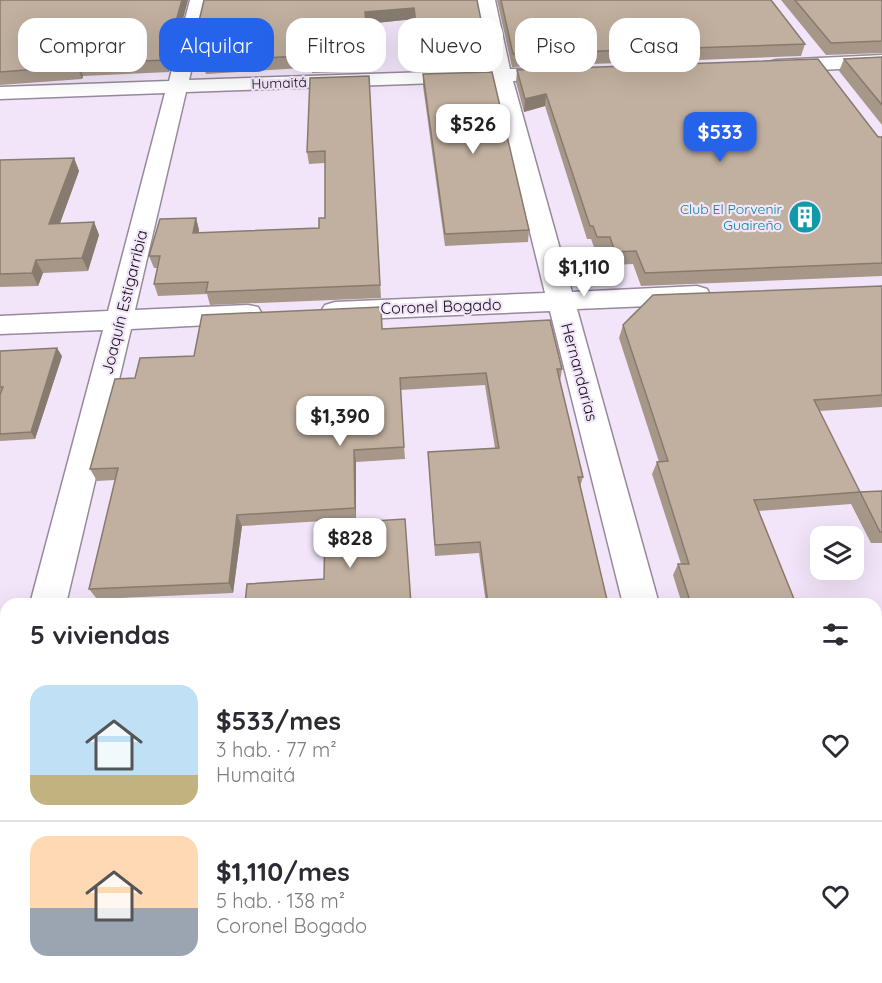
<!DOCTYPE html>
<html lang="es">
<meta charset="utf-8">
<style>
body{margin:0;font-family:Quicksand,sans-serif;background:#f2f2f3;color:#2b2b33;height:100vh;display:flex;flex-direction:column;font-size:22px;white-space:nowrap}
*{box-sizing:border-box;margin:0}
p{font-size:20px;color:#7c7c81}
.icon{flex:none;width:33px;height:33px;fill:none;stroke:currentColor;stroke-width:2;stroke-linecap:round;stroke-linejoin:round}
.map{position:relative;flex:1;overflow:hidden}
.sheet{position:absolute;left:0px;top:598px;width:882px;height:386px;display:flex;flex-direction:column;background:#fff;border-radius:18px 18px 0 0;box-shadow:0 6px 24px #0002}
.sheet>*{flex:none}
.banner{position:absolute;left:18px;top:18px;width:846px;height:54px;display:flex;gap:12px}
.controls{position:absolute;left:810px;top:526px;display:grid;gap:12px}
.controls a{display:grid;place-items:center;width:54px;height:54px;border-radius:12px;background:#fff;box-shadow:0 6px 24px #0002;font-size:30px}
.price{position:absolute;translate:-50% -51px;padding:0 14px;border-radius:12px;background:#fff;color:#222;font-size:20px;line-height:39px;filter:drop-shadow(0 2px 3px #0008)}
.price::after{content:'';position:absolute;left:50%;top:36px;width:18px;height:14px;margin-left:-9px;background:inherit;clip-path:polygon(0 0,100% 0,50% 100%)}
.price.active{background:#2563eb;color:#fff}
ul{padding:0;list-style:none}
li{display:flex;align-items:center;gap:18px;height:150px;padding:0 30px}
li+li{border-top:2px solid #e1e1e2}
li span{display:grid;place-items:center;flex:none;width:168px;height:120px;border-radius:18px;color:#555}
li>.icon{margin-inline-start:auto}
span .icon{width:72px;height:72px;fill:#fffc;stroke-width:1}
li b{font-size:26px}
h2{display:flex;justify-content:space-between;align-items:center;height:72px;padding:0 30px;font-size:26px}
.tag{padding:0 21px;border-radius:18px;background:#fff;box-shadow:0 6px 24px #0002;font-size:21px;line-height:54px}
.tag.active{background:#2563eb;color:#fff}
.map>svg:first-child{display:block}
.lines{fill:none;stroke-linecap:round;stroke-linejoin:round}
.minor-casing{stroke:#968a9c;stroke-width:3}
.minor{fill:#fff;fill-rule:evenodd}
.wall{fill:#a69789}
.shaded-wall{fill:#877b6f}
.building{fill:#c1b09f;stroke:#877b6f;stroke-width:1.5}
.labels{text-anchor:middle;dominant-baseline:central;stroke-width:4.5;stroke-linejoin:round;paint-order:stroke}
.far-street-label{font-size:14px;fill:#151117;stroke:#f2e5f9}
.far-culture-label{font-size:14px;fill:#0d838f;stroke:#f2e5f9;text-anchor:end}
.street-label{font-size:16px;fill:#151117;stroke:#f2e5f9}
</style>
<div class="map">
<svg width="882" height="983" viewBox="0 0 882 983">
<rect width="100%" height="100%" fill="#f2e5f9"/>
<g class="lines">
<g class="minor-casing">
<path id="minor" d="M 190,0 L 208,0 L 189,80 L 490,70 L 477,0 L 495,0 L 510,69 L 569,69 L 572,73 L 569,77 L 562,79 L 513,81 L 572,292 L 697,286 L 707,289 L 710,295 L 707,301 L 697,304 L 577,309 L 659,604 L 623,604 L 550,311 L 335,320 L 325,317 L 321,311 L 325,305 L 335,302 L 545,293 L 493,81 L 186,92 L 135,310 L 248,305 L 258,307 L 262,314 L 258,321 L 248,323 L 131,329 L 66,604 L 30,604 L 103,330 L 0,334 L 0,316 L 108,311 L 165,93 L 0,99 L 0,87 L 169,81 Z
M 882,55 L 882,67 L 776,72 L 769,70 L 766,66 L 769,62 L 776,60 Z
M 876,747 L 882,747 L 882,789 L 876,789 Z
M 6,752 L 6,852 L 0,853 L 0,755 Z
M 714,978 L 762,978 L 763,983 L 715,983 Z"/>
</g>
<use href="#minor" class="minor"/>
</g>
<path class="wall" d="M 0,0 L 188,0 L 169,72 L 83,76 L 82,79 L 0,85 Z
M 204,0 L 477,0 L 488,55 L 487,67 L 421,69 L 414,19 L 366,24 L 369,71 L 312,73 L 312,70 L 303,70 L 302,68 L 206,74 L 205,71 L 193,71 L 190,59 Z
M 497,0 L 771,0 L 805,44 L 801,56 L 512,67 Z
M 781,0 L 882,0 L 882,53 L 826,55 Z
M 882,57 L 882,125 L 839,71 L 844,59 Z
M 517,70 L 882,137 L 882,276 L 641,286 L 633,264 L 612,265 L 607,250 L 595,250 L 591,239 L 587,239 L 545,106 L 524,112 L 516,82 Z
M 423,74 L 529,230 L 528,242 L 445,246 L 423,86 Z
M 369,76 L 381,298 L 210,305 L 207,294 L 158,296 L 154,284 L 157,268 L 154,268 L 149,256 L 196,218 L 199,230 L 199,233 L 319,228 L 325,218 L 325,163 L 309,164 L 307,152 Z
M 74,158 L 79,171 L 60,223 L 94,222 L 99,235 L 88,271 L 43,273 L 38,286 L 0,287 L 0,160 Z
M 882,286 L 882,407 L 819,411 L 860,492 L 882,491 L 882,543 L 871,543 L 851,504 L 759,511 L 796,604 L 682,604 L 673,575 L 678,564 L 681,564 L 652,474 L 657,462 L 659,462 L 619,338 L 623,325 Z
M 382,329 L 562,369 L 560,381 L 583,477 L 580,487 L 608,604 L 486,604 L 479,553 L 435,556 L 428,452 L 495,448 L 485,385 L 400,390 L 405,459 L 356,462 L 356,519 L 242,526 L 233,593 L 97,599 L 89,589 L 115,480 L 97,481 L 90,469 L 135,378 L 194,356 Z
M 0,351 L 62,356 L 35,439 L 0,441 Z
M 876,628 L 882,628 L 882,727 L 876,727 Z
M 862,978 L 876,978 L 882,983 L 864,983 Z"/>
<path class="shaded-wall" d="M 182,0 L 188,0 L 169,72 L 165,60 Z
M 414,8 L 414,19 L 366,24 L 369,71 L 365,12 Z
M 78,64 L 83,76 L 82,79 L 77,66 Z
M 546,94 L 545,106 L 524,112 L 525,99 Z
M 74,158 L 79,171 L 55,237 L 49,224 Z
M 196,218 L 199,230 L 197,245 L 193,233 Z
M 94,222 L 99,235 L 88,271 L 82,258 Z
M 36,260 L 43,273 L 38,286 L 32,273 Z
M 57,348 L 62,356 L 35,439 L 31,432 Z
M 354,450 L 356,462 L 356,519 L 355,508 Z
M 237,515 L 242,526 L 233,593 L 229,583 Z
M 242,978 L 246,978 L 246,983 L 242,983 Z"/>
<path class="building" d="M 0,0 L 182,0 L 165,60 L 78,64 L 77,66 L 0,72 Z
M 204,0 L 477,0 L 488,55 L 421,57 L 414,8 L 365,12 L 368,59 L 311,61 L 311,57 L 301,58 L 301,56 L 203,61 L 203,58 L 190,59 Z
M 501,0 L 771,0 L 805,44 L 513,54 Z
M 795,0 L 882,0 L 882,41 L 831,43 Z
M 882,57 L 882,105 L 844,59 Z
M 818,59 L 878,137 L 882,137 L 882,263 L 645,273 L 636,251 L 615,252 L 610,237 L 597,237 L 593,226 L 590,226 L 546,94 L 525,99 L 517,70 Z
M 492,72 L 529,230 L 445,234 L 423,74 Z
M 369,76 L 380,285 L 206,292 L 208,282 L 154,284 L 160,256 L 149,256 L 160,219 L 196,218 L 193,233 L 319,228 L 319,218 L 325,218 L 325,151 L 307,152 L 310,78 Z
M 74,158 L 49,224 L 94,222 L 82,258 L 36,260 L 32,273 L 0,274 L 0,160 Z
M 882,286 L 882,395 L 814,400 L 860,492 L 754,500 L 796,604 L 691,604 L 678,564 L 689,564 L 657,462 L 668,461 L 623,325 L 653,295 Z
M 381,307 L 382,329 L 550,320 L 562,369 L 557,369 L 583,477 L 578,477 L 608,604 L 488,604 L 480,542 L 435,545 L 428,452 L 499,448 L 486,373 L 400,378 L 404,447 L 354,450 L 355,508 L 237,515 L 229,583 L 89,589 L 118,468 L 90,469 L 115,379 L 135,378 L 140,358 L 194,356 L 202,315 Z
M 57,348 L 31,432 L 0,434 L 0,395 L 3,387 L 0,387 L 0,351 Z
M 882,491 L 882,532 L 880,532 L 860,492 Z
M 405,519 L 411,604 L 245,604 L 247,584 L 324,579 L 325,524 Z
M 876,628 L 882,628 L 882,719 L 876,720 Z
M 882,968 L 882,983 L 877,983 L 875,978 L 876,978 L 876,969 Z
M 79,978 L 242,978 L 242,983 L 78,983 Z
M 451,978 L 547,978 L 547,983 L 451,983 Z"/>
<defs>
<g id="building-disc" transform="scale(1.725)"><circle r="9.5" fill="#0f9aa8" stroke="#f2e5f9"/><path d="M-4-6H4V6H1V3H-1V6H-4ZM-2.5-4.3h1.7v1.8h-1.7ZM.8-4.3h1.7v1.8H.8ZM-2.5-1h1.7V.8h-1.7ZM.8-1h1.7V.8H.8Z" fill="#fff"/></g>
</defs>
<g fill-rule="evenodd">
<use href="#building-disc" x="805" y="217"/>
</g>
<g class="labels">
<g class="far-street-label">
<text transform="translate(279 83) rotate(-2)">Humaitá</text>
</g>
<g class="far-culture-label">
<text x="782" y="209">Club El Porvenir<tspan x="782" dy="16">Guaireño</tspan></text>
</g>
<g class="street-label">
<text transform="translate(124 302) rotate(-76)">Joaquín Estigarribia</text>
<text transform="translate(441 306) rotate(-2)">Coronel Bogado</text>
<text transform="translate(580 372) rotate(75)">Hernandarias</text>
</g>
</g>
</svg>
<div class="controls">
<a><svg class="icon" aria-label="layers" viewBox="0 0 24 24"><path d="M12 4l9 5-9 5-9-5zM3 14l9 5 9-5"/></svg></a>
</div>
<b class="price" style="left:473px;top:155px">$526</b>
<b class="price active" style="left:720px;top:163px">$533</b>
<b class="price" style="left:584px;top:298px">$1,110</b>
<b class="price" style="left:340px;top:447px">$1,390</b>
<b class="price" style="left:350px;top:569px">$828</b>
<div class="banner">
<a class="tag">Comprar</a>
<a class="tag active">Alquilar</a>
<a class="tag">Filtros</a>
<a class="tag">Nuevo</a>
<a class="tag">Piso</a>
<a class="tag">Casa</a>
</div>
<section class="sheet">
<h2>5 viviendas<svg class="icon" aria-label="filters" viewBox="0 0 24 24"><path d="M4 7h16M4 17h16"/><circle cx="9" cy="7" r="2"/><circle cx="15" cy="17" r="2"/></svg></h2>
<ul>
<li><span style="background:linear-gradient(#bfe0f5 75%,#c2b280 0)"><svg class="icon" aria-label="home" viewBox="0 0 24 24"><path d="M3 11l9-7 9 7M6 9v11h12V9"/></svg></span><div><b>$533/mes</b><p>3 hab. · 77 m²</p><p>Humaitá</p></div><svg class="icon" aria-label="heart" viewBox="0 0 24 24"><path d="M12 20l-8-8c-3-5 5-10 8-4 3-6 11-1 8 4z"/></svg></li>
<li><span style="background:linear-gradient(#ffd9b3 60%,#9aa5b1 0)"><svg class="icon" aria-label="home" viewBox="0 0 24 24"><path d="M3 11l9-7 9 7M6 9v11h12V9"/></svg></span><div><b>$1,110/mes</b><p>5 hab. · 138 m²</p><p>Coronel Bogado</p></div><svg class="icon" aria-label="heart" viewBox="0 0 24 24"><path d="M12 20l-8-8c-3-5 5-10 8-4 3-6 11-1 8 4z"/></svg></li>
</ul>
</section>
</div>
